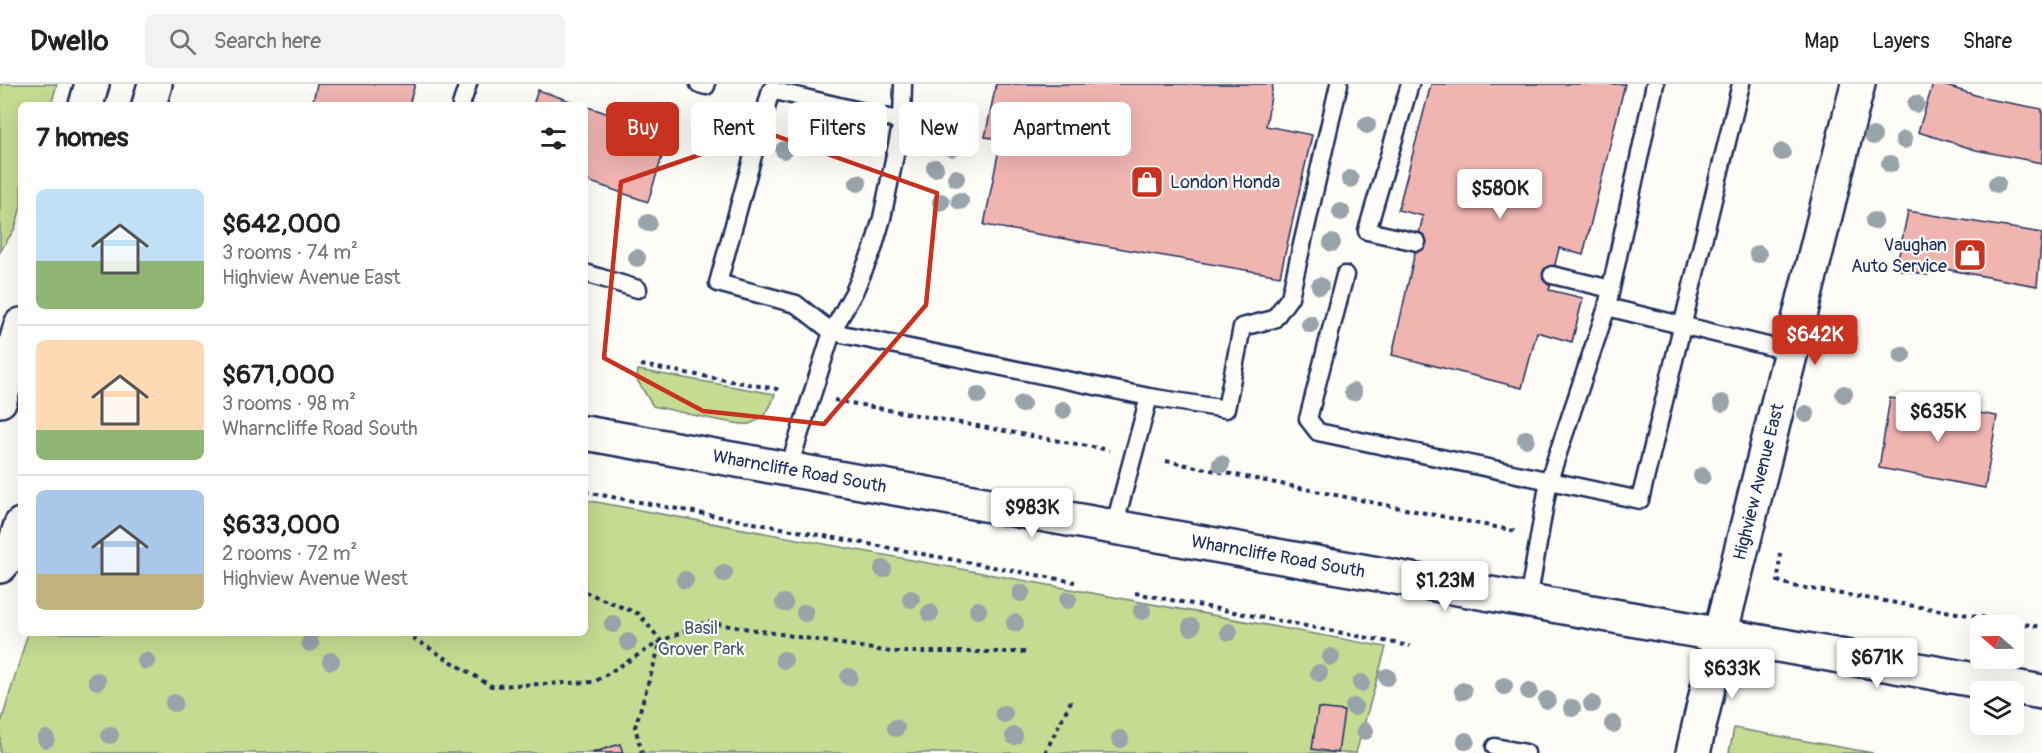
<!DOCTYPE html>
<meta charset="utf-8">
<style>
body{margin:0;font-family:Pangolin,sans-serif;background:#f2f2f2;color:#222;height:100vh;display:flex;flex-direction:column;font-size:22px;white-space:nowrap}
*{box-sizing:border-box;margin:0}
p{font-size:20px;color:#767676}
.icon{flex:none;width:33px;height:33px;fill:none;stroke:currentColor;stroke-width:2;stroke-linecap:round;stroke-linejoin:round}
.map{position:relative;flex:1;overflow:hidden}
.drawer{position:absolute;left:18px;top:18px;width:570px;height:534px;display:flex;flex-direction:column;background:#fff;border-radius:9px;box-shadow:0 6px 24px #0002}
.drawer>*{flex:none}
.banner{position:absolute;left:606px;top:18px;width:570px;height:54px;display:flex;gap:12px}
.needle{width:39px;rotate:290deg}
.buttons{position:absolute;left:1970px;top:531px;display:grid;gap:12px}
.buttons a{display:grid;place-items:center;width:54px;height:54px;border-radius:9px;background:#fff;box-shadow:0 6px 24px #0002;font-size:30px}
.price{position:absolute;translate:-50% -51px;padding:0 14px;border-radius:6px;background:#fff;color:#222;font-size:20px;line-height:39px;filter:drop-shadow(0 2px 3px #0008)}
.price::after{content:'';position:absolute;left:50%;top:36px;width:18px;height:14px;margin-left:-9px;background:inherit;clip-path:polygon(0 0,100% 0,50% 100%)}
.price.current{background:#c8321e;color:#fff}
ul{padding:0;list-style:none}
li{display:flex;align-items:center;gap:18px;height:150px;padding:0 18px}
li+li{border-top:2px solid #e0e0e0}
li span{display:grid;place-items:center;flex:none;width:168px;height:120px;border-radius:9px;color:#555}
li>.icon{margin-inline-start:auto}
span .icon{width:72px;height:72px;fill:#fffc;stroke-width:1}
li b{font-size:26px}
h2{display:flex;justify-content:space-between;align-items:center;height:72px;padding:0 18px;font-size:26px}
.chip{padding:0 21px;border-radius:9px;background:#fff;box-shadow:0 6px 24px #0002;font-size:21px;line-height:54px}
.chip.current{background:#c8321e;color:#fff}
header{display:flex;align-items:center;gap:36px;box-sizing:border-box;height:84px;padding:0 30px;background:#fff;border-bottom:2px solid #e0e0e0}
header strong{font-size:28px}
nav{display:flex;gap:33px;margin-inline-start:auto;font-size:21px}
.search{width:420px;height:54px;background:#f2f2f2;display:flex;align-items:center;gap:15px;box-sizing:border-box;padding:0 21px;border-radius:9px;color:#767676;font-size:22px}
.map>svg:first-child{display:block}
.green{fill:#c4db91;stroke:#708578;stroke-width:1.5}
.building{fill:#f0b4b1;stroke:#1b2f5e;stroke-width:1.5}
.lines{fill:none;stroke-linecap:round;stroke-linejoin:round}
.service-casing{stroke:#1b2f5e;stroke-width:21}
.minor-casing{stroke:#1b2f5e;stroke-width:38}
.secondary-casing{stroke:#1b2f5e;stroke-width:38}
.path{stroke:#1b2f5e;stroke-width:4;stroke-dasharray:4.5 4.5;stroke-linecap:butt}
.service{stroke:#fdfcf7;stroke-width:16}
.minor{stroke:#fdfcf7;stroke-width:33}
.secondary{stroke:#fdfcf7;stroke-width:33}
.tree{fill:#98a3aa}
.marked{fill:none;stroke:#c8321e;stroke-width:4.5;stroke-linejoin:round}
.labels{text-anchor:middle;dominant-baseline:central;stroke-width:4.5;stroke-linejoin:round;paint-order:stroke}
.poi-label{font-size:18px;fill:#1b2f5e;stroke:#fdfcf7;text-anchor:start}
.street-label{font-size:18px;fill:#1b2f5e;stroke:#fdfcf7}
.park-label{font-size:18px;fill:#455a6b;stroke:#fdfcf7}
</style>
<header>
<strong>Dwello</strong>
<div class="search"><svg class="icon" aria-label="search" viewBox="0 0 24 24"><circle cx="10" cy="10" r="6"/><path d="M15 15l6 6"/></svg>Search here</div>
<nav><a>Map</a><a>Layers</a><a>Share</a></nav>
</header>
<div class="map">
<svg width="2042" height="669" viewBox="0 0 2042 669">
<rect width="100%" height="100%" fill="#fdfcf7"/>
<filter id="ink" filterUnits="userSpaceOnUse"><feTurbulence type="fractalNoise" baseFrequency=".0167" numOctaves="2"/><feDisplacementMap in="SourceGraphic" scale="12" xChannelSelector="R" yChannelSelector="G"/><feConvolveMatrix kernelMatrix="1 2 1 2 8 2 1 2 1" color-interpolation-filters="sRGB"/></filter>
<g filter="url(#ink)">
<path class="green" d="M 0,0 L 57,0 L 51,21 L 21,21 L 21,123 L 15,144 L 0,168 Z
M 638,286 L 775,310 C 771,324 764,336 749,340 C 740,343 667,325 653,322 L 637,296 Z
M 585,416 L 1386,563 L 1356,669 L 0,669 L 0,642 L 28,549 L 585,549 Z
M 1734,644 L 1873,669 L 1729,669 Z"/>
<path class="building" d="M 317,0 L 415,0 L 409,21 L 312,21 Z
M 996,0 L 1273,0 L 1266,42 L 1312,51 L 1280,192 L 984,141 L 1001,55 L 985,53 Z
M 1431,0 L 1625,0 L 1583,171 L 1559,164 L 1549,206 L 1583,214 L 1572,258 L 1537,248 L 1522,304 L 1392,271 L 1423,132 L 1398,126 Z
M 1933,0 L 1940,0 L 1988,15 L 2042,25 L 2042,79 L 1976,66 L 1918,48 Z
M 538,6 L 582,21 L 533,21 Z
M 585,22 L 669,50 L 648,118 L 585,96 Z
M 1908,127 L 2042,149 L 2037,202 L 1928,182 L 1928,191 L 1896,185 Z
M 1890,314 L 1997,332 L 1985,404 L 1879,384 Z
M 1318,624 L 1344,627 L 1338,669 L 1312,665 Z
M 620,660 L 623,669 L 592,669 Z"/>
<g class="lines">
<g class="service-casing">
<path id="service" d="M 699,0 L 706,2
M 1410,0 L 1367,147 L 1417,158
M 461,21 L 468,0
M 902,37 L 771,6 L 718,199 L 796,220 L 832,248 L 1149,313
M 585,189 L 638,205
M 1345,191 L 1308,335 L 1318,348 L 1640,416 L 1741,0
M 1552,191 L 1611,205
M 1607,223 L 1792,268
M 788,386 L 832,248 L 854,208 L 873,165 L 882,134 L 902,37 L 903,0
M 1114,443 L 1149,313 L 1226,325 L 1242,243 L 1274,235 L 1290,213 L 1339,0
M 1528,517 L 1549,396 L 1607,223 L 1655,0
M 1495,663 L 1526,669"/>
</g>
<g class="minor-casing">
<g id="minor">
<path id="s1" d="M 1693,669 L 1720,551 L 1858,0"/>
</g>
</g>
<g class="secondary-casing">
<g id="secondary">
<path d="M 86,21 L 92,0"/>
<path d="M 149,21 L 155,0"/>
<path d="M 0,316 L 21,241"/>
<path id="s2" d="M 585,349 L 2042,608"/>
<path d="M 0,482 L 12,469 L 21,441"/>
</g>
</g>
<path class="path" d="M 641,281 L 782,306
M 834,316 L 1109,366
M 1166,377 L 1515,447
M 585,408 L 1075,498
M 1780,469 L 1778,497 L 1793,502 L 2042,543
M 585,508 L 639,530 L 661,557 L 706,538 L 891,568 L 1028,568
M 1135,509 L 1410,562
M 405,549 L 491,602 L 594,598 L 661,557 L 635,643 L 642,669
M 1045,669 L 1071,617"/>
<use href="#service" class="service"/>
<use href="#minor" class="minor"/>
<use href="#secondary" class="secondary"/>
</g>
<g class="tree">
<circle cx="1916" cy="20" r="9"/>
<circle cx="737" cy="33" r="9"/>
<circle cx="630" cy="39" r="9"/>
<circle cx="650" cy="39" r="9"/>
<circle cx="1367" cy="41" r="9"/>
<circle cx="1873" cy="52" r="9"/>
<circle cx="725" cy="55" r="9"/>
<circle cx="1904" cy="56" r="9"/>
<circle cx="952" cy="64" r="9"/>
<circle cx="784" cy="66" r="9"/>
<circle cx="1782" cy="68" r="9"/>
<circle cx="1890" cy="80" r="9"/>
<circle cx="935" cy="84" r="9"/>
<circle cx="956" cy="94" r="9"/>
<circle cx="1350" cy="95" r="9"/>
<circle cx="858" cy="99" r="9"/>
<circle cx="1997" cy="100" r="9"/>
<circle cx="960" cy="117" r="9"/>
<circle cx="941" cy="118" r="9"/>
<circle cx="1341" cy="128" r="9"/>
<circle cx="1874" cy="137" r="9"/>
<circle cx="648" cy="139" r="9"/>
<circle cx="1332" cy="159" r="9"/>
<circle cx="1758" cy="170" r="9"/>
<circle cx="637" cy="174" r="9"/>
<circle cx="1320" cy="202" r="9"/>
<circle cx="1310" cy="240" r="9"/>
<circle cx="1849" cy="257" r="9"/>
<circle cx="1902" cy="271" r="9"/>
<circle cx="1353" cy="308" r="9"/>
<circle cx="1844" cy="310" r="9"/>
<circle cx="978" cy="311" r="9"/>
<circle cx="1722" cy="319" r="9"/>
<circle cx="1022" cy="320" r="9"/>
<circle cx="1063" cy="326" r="9"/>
<circle cx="1806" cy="330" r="9"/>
<circle cx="1526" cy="355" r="9"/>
<circle cx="1221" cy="380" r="9"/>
<circle cx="1702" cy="392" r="9"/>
<circle cx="883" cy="485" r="9"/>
<circle cx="724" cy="489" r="9"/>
<circle cx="685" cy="496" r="9"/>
<circle cx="1021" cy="509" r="9"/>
<circle cx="911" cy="515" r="9"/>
<circle cx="1068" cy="516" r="9"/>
<circle cx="784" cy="519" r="9"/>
<circle cx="978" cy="526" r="9"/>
<circle cx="1142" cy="527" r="9"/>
<circle cx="805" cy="529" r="9"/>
<circle cx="930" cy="529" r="9"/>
<circle cx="1015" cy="539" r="9"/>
<circle cx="613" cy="540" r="9"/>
<circle cx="1191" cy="543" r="9"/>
<circle cx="1229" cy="548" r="9"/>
<circle cx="628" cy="558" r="9"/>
<circle cx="310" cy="559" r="9"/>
<circle cx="1331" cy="573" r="9"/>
<circle cx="784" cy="576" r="9"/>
<circle cx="146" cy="577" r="9"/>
<circle cx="331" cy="577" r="9"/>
<circle cx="1319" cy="589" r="9"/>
<circle cx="849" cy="593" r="9"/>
<circle cx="1387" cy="593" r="9"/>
<circle cx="97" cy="597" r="9"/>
<circle cx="1361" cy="599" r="9"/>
<circle cx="1504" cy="602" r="9"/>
<circle cx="1463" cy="607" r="9"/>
<circle cx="1529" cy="607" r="9"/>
<circle cx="1547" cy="616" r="9"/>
<circle cx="174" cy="619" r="9"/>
<circle cx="1592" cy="620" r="9"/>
<circle cx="1354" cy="623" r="9"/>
<circle cx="1572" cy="624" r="9"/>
<circle cx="1004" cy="630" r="9"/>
<circle cx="1613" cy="640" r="9"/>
<circle cx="896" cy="644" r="9"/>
<circle cx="1365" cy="647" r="9"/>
<circle cx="110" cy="651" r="9"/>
<circle cx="1014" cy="652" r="9"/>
<circle cx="46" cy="655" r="9"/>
<circle cx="1120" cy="655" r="9"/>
<circle cx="1466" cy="657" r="9"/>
</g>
</g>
<path class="marked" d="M 765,48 L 937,109 L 926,221 L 824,340 L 703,327 L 604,274 L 621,98 Z"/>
<defs>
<g id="shop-square" transform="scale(1.725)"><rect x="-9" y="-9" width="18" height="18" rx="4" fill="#c8321e" stroke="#fdfcf7"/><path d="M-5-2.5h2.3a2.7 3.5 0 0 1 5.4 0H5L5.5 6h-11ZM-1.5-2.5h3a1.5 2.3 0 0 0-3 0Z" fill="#fff"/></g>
</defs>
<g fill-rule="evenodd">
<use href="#shop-square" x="1147" y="98"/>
<use href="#shop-square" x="1970" y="171"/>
</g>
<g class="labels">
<g class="poi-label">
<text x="1170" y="98">London Honda</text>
<text x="1947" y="161" text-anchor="end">Vaughan<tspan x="1947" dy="21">Auto Service</tspan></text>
</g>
<g class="street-label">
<text stroke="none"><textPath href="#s2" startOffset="218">Wharncliffe Road South</textPath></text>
<text stroke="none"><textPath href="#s1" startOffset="279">Highview Avenue East</textPath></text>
<text stroke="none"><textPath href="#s2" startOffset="704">Wharncliffe Road South</textPath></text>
</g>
<g class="park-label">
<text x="701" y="544">Basil<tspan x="701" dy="21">Grover Park</tspan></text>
</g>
</g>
</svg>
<div class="buttons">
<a><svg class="needle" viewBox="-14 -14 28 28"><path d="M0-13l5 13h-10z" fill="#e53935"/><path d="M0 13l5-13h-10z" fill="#767676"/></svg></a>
<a><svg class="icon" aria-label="layers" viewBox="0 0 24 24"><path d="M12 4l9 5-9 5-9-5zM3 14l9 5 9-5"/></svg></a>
</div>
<b class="price" style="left:1500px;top:136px">$580K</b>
<b class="price current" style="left:1815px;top:282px">$642K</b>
<b class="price" style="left:1938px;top:359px">$635K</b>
<b class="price" style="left:1032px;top:455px">$983K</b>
<b class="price" style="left:1445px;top:528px">$1.23M</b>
<b class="price" style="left:1877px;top:605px">$671K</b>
<b class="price" style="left:1732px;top:616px">$633K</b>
<div class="banner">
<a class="chip current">Buy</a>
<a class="chip">Rent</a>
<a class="chip">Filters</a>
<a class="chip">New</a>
<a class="chip">Apartment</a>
</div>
<section class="drawer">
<h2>7 homes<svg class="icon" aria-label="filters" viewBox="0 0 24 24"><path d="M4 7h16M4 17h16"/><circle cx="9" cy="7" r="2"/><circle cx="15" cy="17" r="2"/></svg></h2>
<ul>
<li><span style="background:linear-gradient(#bfe0f5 60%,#8fb573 0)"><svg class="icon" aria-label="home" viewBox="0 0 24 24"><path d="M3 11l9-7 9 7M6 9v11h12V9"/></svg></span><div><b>$642,000</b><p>3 rooms · 74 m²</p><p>Highview Avenue East</p></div></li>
<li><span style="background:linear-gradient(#ffd9b3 75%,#8fb573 0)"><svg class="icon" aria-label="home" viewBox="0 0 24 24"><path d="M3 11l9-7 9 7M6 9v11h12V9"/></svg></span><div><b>$671,000</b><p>3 rooms · 98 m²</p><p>Wharncliffe Road South</p></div></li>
<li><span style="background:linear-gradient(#a9c7e8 70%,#c2b280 0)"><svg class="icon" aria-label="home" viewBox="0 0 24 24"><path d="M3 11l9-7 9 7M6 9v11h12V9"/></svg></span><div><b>$633,000</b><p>2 rooms · 72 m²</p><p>Highview Avenue West</p></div></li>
</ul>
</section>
</div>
